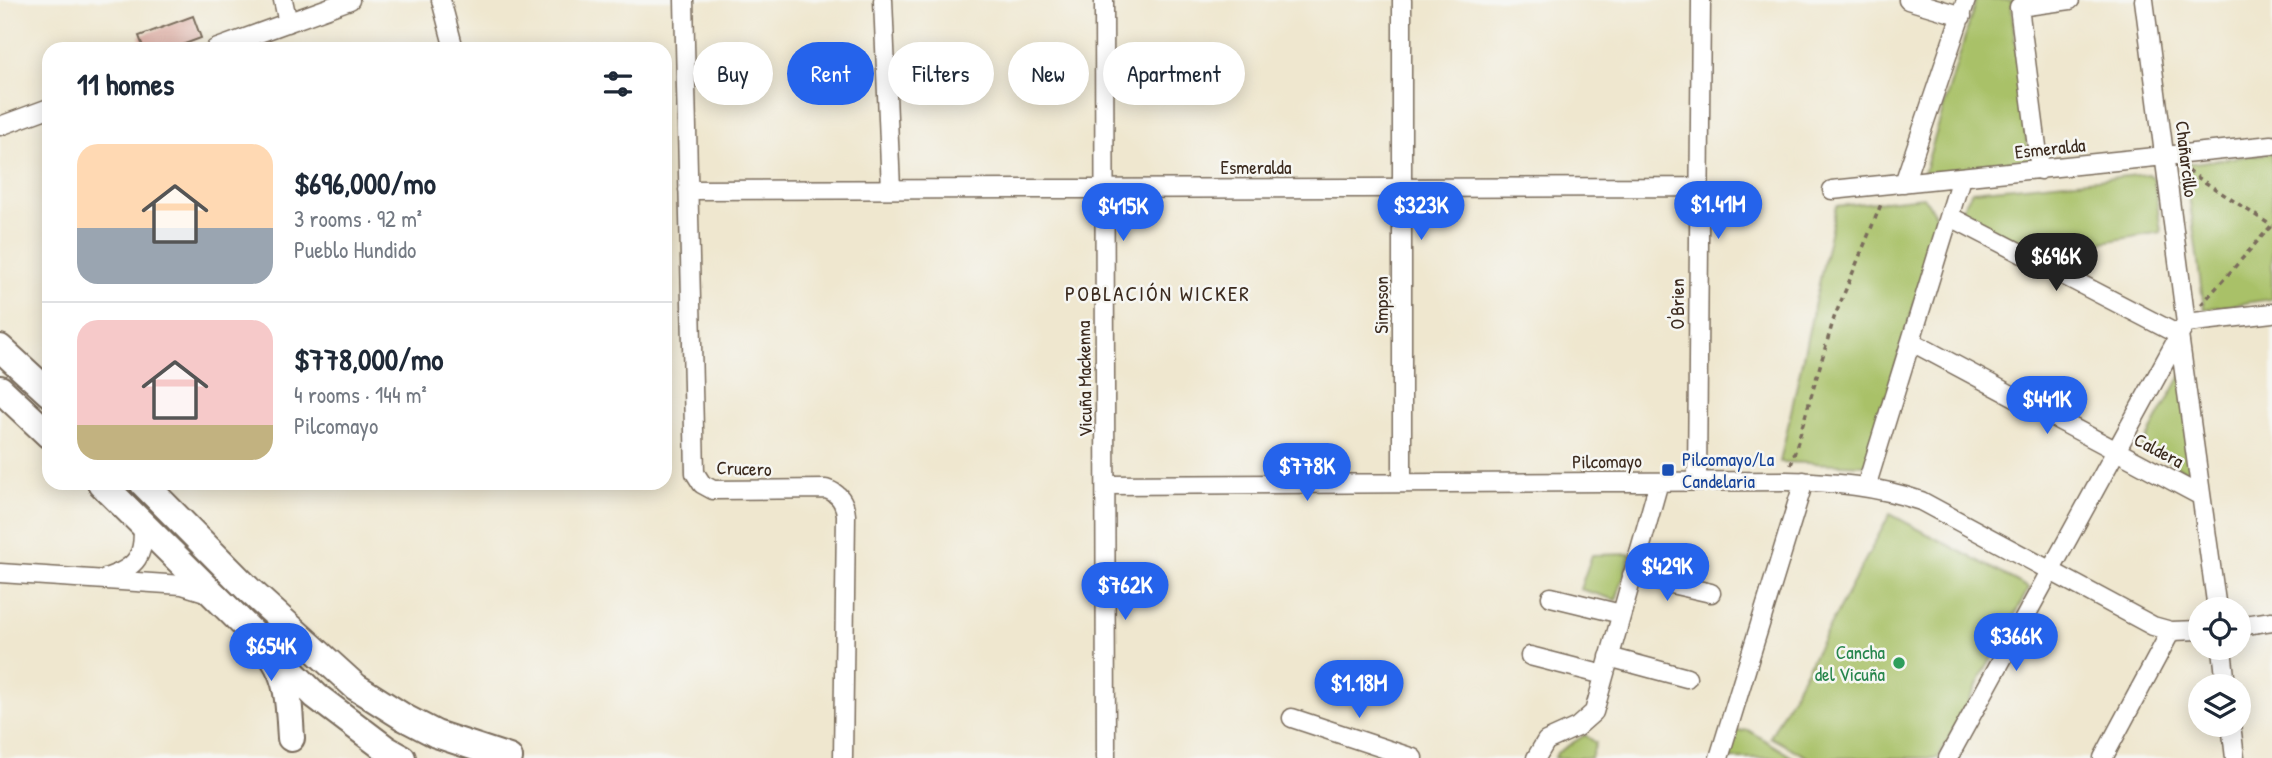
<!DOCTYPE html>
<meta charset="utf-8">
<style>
body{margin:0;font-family:"Patrick Hand",sans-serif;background:#f2f2f3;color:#1f2937;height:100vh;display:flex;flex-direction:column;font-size:26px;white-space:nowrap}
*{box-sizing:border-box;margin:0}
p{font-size:23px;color:#747a83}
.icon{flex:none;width:38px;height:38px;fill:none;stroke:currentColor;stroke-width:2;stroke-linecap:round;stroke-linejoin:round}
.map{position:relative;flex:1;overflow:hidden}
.panel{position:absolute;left:42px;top:42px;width:630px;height:448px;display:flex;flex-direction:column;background:#fff;border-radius:21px;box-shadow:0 4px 18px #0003}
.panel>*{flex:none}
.hud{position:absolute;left:693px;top:42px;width:665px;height:63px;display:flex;gap:14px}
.buttons{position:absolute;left:2188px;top:597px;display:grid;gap:14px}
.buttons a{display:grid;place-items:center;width:63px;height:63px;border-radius:50%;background:#fff;box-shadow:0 4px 18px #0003;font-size:35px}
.price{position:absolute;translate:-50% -60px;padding:0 16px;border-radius:24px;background:#2563eb;color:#fff;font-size:23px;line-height:46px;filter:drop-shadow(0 2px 4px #0008)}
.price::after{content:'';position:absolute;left:50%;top:42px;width:21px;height:16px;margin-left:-10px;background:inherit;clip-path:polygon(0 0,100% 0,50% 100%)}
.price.current{background:#222;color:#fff}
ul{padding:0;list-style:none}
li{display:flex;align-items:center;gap:21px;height:175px;padding:0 35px}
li+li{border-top:2px solid #e0e1e3}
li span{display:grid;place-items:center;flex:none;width:196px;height:140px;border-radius:21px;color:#555}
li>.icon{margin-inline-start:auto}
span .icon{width:84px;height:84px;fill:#fffc;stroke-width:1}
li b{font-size:30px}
h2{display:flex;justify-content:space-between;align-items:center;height:84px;padding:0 35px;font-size:30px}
.tag{padding:0 24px;border-radius:32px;background:#fff;box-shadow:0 4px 18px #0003;font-size:24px;line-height:63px}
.tag.current{background:#2563eb;color:#fff}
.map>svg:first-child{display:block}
.green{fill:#a9c167;stroke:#727642;stroke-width:2}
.building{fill:#dba79d}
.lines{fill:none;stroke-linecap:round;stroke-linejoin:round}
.street-casing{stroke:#7a6c5c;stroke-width:21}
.secondary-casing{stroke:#7a6c5c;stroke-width:30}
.path{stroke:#7a6c5c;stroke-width:3.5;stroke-dasharray:5 5;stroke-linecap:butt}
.street{stroke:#fff;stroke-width:18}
.secondary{stroke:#fff;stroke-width:26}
.transit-dot{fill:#1a4fb4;stroke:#f6f6f2;stroke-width:2.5}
.leisure-dot{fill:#2e9e5b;stroke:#f6f6f2;stroke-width:2.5}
.labels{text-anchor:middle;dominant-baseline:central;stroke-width:5;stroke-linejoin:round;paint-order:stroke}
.street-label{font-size:19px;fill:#3b2a1e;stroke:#f6f6f2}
.transit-label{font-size:19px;fill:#164399;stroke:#f6f6f2;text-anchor:start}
.leisure-label{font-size:19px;fill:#27864d;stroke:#f6f6f2;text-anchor:end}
.neighbourhood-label{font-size:21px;letter-spacing:2px;fill:#3b2a1e;stroke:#f6f6f2}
</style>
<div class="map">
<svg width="2272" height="758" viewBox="0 0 2272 758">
<rect width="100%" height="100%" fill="#f6f6f2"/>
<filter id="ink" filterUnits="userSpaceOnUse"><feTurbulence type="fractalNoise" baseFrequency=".0143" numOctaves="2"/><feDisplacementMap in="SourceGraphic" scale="14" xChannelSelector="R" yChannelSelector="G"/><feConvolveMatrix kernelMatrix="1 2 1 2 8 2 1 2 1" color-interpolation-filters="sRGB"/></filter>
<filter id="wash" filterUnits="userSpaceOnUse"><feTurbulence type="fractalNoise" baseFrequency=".00686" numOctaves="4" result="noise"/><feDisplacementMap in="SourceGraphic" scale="28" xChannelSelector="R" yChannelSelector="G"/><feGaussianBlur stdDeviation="1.57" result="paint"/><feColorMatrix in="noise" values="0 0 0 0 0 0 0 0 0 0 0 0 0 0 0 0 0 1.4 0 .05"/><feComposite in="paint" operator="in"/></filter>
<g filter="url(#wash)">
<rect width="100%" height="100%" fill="#efe7cf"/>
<path class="green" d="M 1976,0 L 2026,0 L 2011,3 L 2029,164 L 1924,173 Z
M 2272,153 L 2272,299 L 2204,309 L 2185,164 Z
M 2149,174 L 2154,179 L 2161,232 L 2039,253 L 1960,213 L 1972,191 Z
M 1924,197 L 1939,221 L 1866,465 L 1780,462 L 1836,206 Z
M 2185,368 L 2201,479 L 2142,447 Z
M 1890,514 L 2029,588 L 1938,758 L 1809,758 L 1770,737 Z
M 1631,554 L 1616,600 L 1580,589 L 1592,555 Z
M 1748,730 L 1794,758 L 1726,758 L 1733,732 Z
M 1585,735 L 1596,743 L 1591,758 L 1555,758 L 1557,753 Z"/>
<g id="blocks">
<path class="building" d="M 193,16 L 201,38 L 171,49 L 144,49 L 139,36 Z"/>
</g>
</g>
<g filter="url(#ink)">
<use href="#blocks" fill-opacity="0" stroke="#7a6c5c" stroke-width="2"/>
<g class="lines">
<g class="street-casing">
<path id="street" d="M 283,0 L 288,23
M 441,0 L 454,49
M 684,0 L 695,473 L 702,484 L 713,490 L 826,489 C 839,493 845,502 846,515 L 843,758
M 883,0 L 891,189
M 1104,0 L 1106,758
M 1908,0 L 1962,16
M 2144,0 L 2186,323
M 215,49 L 350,0
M 0,126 L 49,108
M 2040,170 L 2019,7 L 2070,0
M 1904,183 L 1966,0
M 688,190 L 1699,187
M 1832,190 L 2272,145
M 1951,217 L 2179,335 L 2217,609
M 2186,323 L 2272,313
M 1912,342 L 2201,496
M 1697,481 L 1701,0
M 1402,483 L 1402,0
M 1106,485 L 1786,481 C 1833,482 1877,486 1921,501 L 2153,626 L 2171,631 L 2200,630
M 1866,487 L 1961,178
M 0,573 L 182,585 L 208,593
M 1632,575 L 1711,593
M 105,578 C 137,568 146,555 142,522
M 1551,597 L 1621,614
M 2238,626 L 2272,621
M 2222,648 L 2226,686
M 1530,656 L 1604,675
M 1609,657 L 1687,678
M 1292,718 L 1413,758
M 2231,724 L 2235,758
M 1536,758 L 1546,741 L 1577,727 L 1594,712 L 1659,482
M 1719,758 L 1804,481
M 1948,758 L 2186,323
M 2103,758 L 2171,631"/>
</g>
<g class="secondary-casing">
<path id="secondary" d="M 0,348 L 49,393
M 0,389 L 49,435
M 101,483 L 316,696 L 386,749 L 402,758
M 143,483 L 248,589 L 356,687 L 405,718 L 436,734 L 509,758
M 274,659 C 290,683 289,711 291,738"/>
</g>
<path class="path" d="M 2188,171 L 2272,226
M 2201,305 L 2272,225
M 1791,465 L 1834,318 L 1882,202"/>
<use href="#street" class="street"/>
<use href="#secondary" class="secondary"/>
</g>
</g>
<rect class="transit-dot" x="1661" y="463" width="14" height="14" rx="3.5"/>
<circle class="leisure-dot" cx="1899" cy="663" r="7"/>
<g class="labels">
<g class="street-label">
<text transform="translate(2050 148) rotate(-6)">Esmeralda</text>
<text transform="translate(2187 159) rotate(83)">Chañarcillo</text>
<text x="1256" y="167">Esmeralda</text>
<text transform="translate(1677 304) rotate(-90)">O'Brien</text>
<text transform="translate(1381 305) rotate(-90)">Simpson</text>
<text transform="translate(1084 379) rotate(-91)">Vicuña Mackenna</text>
<text transform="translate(2159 450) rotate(28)">Caldera</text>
<text transform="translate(1607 461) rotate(-1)">Pilcomayo</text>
<text transform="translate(744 468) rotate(2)">Crucero</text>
</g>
<g class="transit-label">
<text x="1682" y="459">Pilcomayo/La<tspan x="1682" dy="22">Candelaria</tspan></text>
</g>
<g class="leisure-label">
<text x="1885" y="652">Cancha<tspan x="1885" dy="22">del Vicuña</tspan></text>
</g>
<g class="neighbourhood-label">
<text x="1158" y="293">POBLACIÓN WICKER</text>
</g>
</g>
</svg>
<div class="buttons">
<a><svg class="icon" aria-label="locate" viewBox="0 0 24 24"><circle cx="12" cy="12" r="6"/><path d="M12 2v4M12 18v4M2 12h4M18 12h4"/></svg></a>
<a><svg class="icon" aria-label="layers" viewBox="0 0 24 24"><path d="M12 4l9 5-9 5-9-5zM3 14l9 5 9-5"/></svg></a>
</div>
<b class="price" style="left:1718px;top:241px">$1.41M</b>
<b class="price" style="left:1421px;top:242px">$323K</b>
<b class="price" style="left:1123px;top:243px">$415K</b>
<b class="price current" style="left:2056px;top:293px">$696K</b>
<b class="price" style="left:2047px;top:436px">$441K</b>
<b class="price" style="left:1307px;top:503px">$778K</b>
<b class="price" style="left:1667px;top:603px">$429K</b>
<b class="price" style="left:1125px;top:622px">$762K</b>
<b class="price" style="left:2016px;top:673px">$366K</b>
<b class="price" style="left:271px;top:683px">$654K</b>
<b class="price" style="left:1359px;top:720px">$1.18M</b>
<div class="hud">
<a class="tag">Buy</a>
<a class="tag current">Rent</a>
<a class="tag">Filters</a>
<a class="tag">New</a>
<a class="tag">Apartment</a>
</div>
<section class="panel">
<h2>11 homes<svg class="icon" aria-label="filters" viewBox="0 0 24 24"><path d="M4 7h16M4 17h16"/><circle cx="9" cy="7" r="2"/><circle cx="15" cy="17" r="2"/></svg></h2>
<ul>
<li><span style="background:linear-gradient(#ffd9b3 60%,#9aa5b1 0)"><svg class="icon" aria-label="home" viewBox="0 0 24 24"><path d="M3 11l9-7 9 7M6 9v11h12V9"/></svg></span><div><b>$696,000/mo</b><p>3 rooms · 92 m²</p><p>Pueblo Hundido</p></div></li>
<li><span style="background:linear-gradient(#f6c9c9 75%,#c2b280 0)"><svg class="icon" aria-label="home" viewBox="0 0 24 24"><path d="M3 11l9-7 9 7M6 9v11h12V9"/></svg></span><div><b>$778,000/mo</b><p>4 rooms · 144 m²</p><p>Pilcomayo</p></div></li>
</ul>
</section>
</div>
